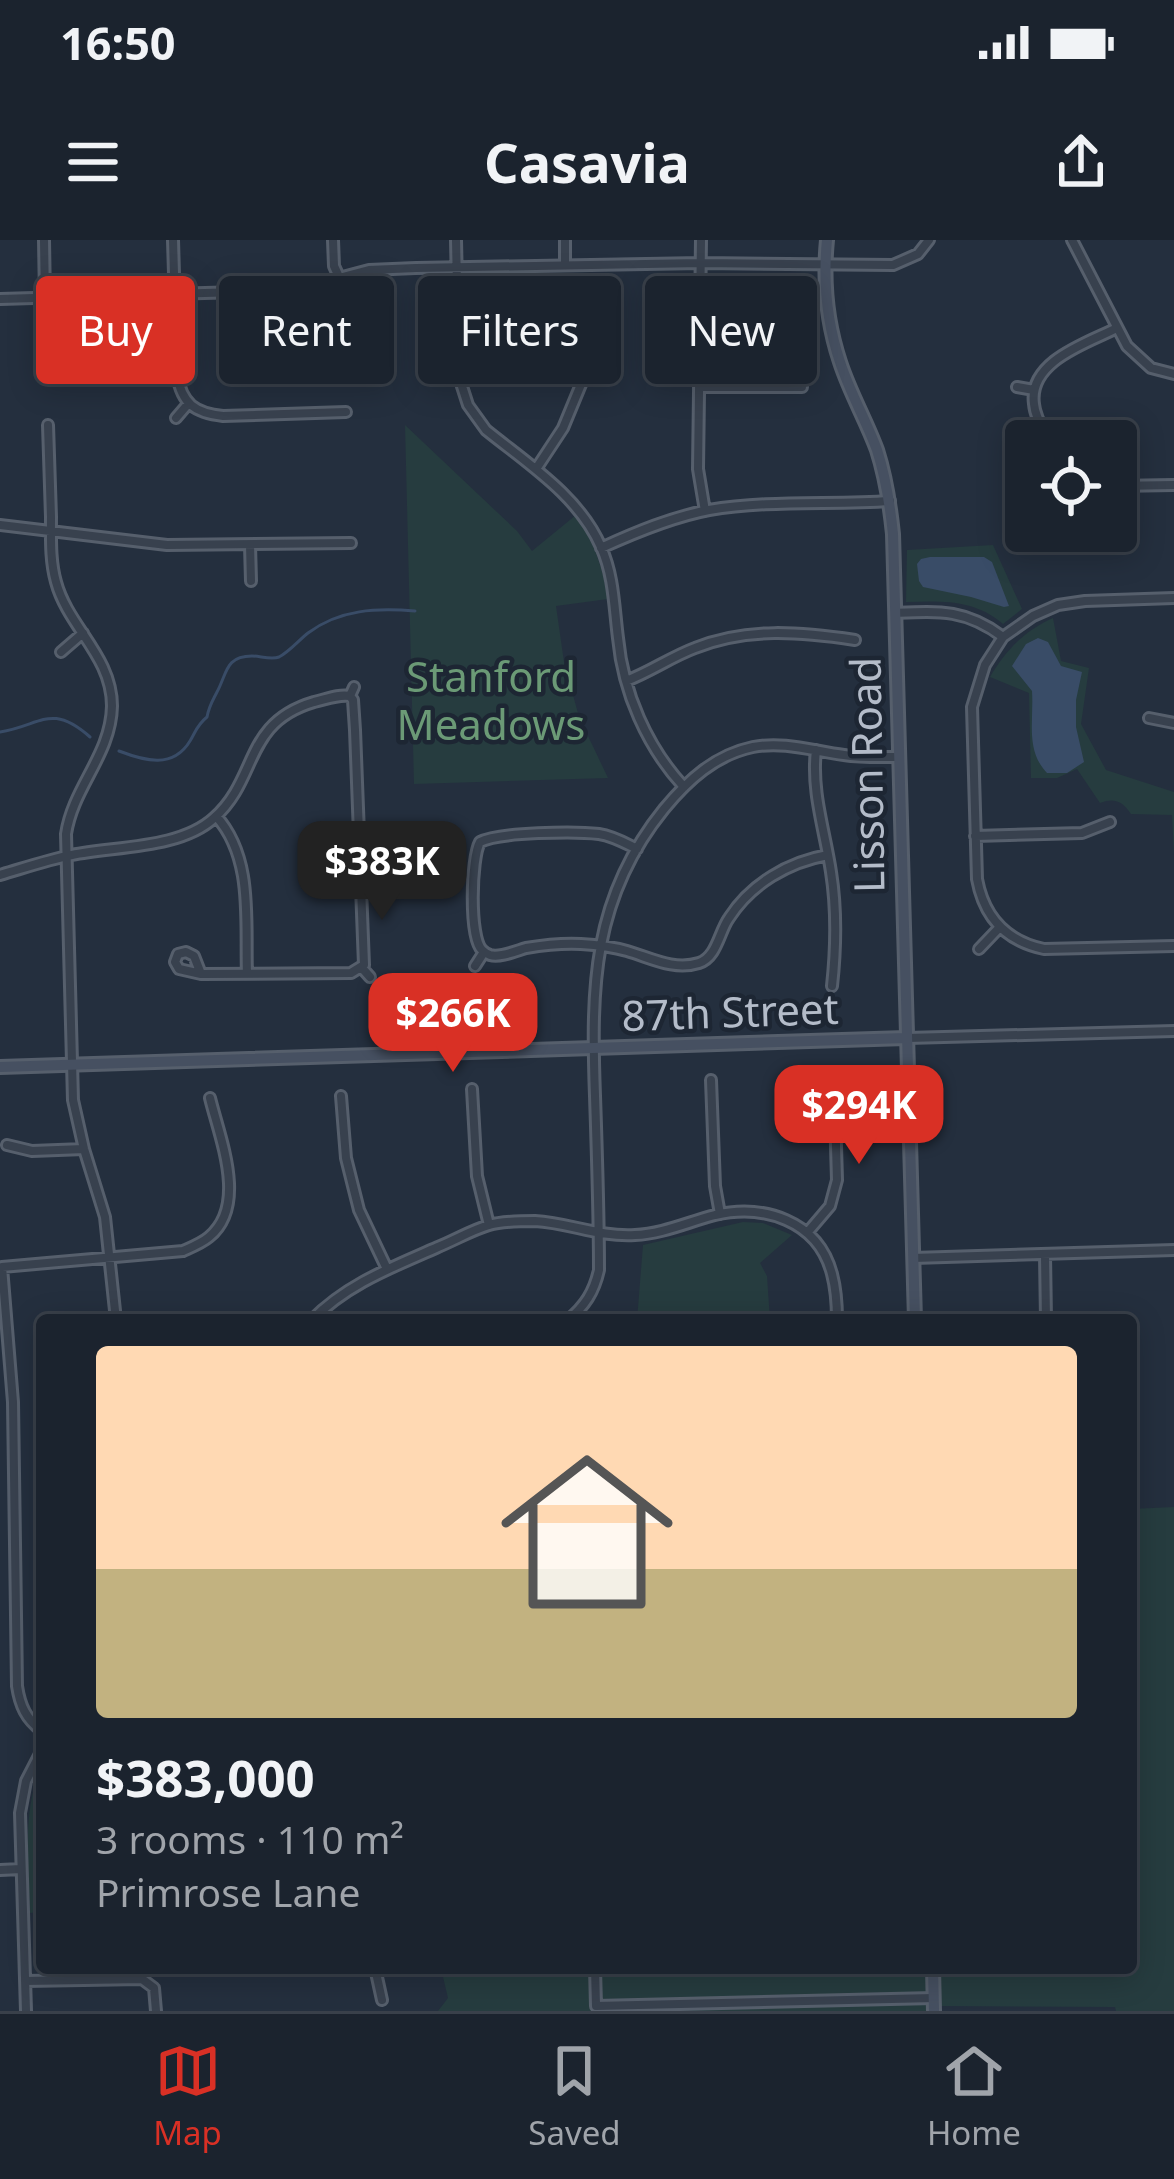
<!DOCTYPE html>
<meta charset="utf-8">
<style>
body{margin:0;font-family:"Noto Sans",sans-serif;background:#282f3a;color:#f1f3f6;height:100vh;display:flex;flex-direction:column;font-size:45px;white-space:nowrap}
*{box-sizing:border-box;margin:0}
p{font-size:39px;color:#a0a4aa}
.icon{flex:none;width:66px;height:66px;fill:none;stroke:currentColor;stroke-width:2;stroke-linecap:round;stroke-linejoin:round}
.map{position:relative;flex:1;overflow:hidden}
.panel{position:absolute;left:36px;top:1074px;width:1101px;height:660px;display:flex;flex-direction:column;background:#1b232e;border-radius:12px;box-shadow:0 6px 30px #0003,0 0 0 3px #39404a}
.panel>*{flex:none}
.top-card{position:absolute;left:36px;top:36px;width:1104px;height:108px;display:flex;gap:24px}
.tools{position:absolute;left:1005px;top:180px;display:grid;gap:24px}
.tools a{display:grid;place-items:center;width:132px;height:132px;border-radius:12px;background:#1b232e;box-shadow:0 6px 30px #0003,0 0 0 3px #39404a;font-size:60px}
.price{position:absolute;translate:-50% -102px;padding:0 27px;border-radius:24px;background:#d93025;color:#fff;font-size:39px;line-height:78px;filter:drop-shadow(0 3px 6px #0008)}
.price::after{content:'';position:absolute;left:50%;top:72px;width:36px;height:27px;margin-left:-18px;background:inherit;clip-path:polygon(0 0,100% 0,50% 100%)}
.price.selected{background:#222;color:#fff}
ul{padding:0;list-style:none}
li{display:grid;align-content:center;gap:24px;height:636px;padding:0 60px}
li span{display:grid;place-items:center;height:372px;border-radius:12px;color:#555}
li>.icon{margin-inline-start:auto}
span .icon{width:216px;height:216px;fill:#fffc;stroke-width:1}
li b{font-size:51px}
.pill{padding:0 42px;border-radius:12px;background:#1b232e;box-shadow:0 6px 30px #0003,0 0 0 3px #39404a;font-size:42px;line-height:108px}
.pill.selected{background:#d93025;color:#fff}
.status{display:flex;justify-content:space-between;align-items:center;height:84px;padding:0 60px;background:#1b232e;direction:ltr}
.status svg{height:33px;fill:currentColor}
header{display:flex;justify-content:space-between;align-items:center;height:156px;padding:0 60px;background:#1b232e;font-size:54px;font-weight:700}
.dock{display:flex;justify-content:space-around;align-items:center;height:168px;border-top:3px solid #39404a;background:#1b232e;font-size:33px;color:#a0a4aa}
.dock a{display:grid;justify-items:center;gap:6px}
.dock .selected{color:#d93025}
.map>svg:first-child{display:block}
.green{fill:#263c3f}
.water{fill:#394c67}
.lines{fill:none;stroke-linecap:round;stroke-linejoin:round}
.stream{stroke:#394c67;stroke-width:3}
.street-casing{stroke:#565f6c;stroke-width:14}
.secondary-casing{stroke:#565f6c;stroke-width:16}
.street{stroke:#38414e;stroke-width:8}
.secondary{stroke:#465061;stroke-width:10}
.labels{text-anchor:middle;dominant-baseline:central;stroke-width:9;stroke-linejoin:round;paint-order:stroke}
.park-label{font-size:42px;fill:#6b9a76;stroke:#1d2633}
.street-label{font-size:42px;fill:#b4bcc9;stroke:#1d2633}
</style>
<div class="status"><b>16:50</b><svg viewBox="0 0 49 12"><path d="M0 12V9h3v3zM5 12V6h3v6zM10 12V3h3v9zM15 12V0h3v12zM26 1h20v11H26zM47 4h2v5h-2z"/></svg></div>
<header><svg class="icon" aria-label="menu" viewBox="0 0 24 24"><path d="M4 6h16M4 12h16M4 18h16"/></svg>Casavia<svg class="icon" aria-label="share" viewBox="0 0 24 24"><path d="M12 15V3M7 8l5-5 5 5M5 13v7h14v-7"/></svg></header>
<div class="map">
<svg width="1174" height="1771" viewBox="0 0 1174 1771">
<rect width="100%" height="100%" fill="#242f3e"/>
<path class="green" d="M 405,185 L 517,291 L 532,311 L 576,275 C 594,302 603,328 608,359 L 556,366 L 564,422 L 579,477 L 608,538 L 414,544 Z
M 993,305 L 1022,369 L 1003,384 C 974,359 942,361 906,362 L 907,310 Z
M 1053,378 L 1061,421 L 1089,428 L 1081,484 L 1106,530 L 1174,552 L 1174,615 L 1172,575 L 1131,574 C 1123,562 1115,557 1100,563 L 1077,529 L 1057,538 L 1031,538 L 1029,453 L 990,437 C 1006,410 1024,391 1053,378 Z
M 743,982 L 763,983 L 792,995 L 760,1023 L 767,1036 L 770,1080 L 637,1080 L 643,1005 Z
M 1174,1267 L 1174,1771 L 1116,1771 L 1115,1767 L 934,1766 L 928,1771 L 438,1771 L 448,1758 L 441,1728 L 1131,1728 L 1131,1269 Z
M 42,1523 L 42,1672 L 30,1673 C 28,1621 22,1572 42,1523 Z"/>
<path class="water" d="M 930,317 L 984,317 L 992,322 L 1009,366 L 1004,367 L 971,357 L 923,347 L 919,341 L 917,324 L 921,319 Z
M 1038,398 L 1048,402 L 1061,426 L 1082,432 L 1076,460 L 1076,487 L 1084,522 L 1067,533 L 1047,533 C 1025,510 1034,481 1032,451 L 1012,426 L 1026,404 Z"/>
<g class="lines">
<path class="stream" d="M 0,492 C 41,486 50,462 90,497
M 119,511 C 145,521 173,529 190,501 C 196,491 197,485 207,477 C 209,466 212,462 217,452 C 227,434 225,416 252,416 C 260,416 271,420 279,417 C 289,412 299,400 308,393 C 340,369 377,368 415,371"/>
<g class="street-casing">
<path id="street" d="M 44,0 L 45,58
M 173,0 L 177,135 C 182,164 195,173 223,176 L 346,172
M 333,0 L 334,26 L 339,37
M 456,0 L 459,137 L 468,165 L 486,190 C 528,224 579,256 601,307 C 614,336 614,367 618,398 C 623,452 647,507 684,547
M 565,0 L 565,25
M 701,0 L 698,229 L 705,271
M 1072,0 L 1127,106 L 1151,128 L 1174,134
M 0,59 L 272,51 L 301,48 L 369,30 L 416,28 L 701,23 L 893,25 L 918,14 L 929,0
M 699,147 L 802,147
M 1017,147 L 1034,150
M 176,178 L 188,164
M 48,185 C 49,216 50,246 51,277 C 51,298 50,321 56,342 C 68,387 112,416 112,466 C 111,515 73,547 66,594 L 73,860 L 84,909 L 105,977 L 116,1080
M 1049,201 C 1043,189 1035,177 1034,164 C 1028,121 1087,103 1117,88
M 536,229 L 563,188 L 582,142
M 1116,246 L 1174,245
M 0,285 L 167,305 L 351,303
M 250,305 L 251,341
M 601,308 C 636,292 672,277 709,270 C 769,260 830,265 890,261
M 1174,358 L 1085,361 L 1058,365 L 1033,376 L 1003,397 L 985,425 L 972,467 L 977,639 C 984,677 1006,701 1044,709 L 1174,706
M 895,373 C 939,371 966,369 1003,397
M 61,412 L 83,393
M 626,441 C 650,432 671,417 695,408 C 747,387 801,392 855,400
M 1149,478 L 1174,483
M 816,510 C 811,552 825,591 831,632 C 837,670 836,709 832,746
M 216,576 C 254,618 245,682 247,734
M 975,596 L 1082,593 L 1110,582
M 637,609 C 625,603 613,596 599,594 C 576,591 499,592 480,602 C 471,618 469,697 482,710 C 484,712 487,714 490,715 C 500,718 516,711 526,708 C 544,705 563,703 581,704 C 597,705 613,707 627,711 C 651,718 674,731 699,723 C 717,717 719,692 729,678 C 751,644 788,622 828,615
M 0,635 C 24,628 47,620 72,615 C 116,606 180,609 214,578 C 259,538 243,483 314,462 C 327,459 338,454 350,456
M 979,709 L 999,688
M 475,726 L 484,712
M 362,728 L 370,737
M 201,734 L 179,729 L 175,722 L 178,714 L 186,712 L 194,716 L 201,734 L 351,733 L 364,725 L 355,490 L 353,460 L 350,456 L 354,447
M 907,798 L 1174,791
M 711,840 L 715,946 L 720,974
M 472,849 L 477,936 L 489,985
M 341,856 L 346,918 L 359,970 L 387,1029
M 7,905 L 32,911 L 84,909
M 807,993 L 830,966 L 837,940 L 834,838
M 1045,1015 L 1046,1080
M 913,1018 L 1174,1010
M 312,1080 C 347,1044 393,1027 438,1007 C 455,1000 472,990 489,985 C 503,981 520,981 535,981 C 570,983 598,997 635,995 C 662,994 688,982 715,975 C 763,964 818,980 832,1034 C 836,1049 837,1065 837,1080
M 568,1080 C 585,1066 594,1052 599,1030 C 599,972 597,914 595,856 C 591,747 592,658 664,569 C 688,540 715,515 753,507 C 784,501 813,511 844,515 C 862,518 880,517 899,517
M 42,1491 C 26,1479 20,1466 17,1446 L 13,1162 L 2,1027 L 183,1011 C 192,1007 202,1003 209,997 C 248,965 220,899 210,858
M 0,1630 L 21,1629
M 375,1728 L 382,1760
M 595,1728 L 596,1766 L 934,1758
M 25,1741 L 142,1739 L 154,1748 L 156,1771
M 26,1771 L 20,1573 L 26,1541 L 42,1510"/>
</g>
<g class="secondary-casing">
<path id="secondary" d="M 827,0 C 823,41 827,83 840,122 C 850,153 866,180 877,210 C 886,238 890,265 893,294 L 915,1080
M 0,827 L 906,798
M 933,1728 L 934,1771"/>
</g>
<use href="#street" class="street"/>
<use href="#secondary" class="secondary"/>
</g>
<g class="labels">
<g class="park-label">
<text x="491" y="435">Stanford<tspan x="491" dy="48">Meadows</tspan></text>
</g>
<g class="street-label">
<text transform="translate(866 535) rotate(-91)">Lisson Road</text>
<text transform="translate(730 771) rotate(-2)">87th Street</text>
</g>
</g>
</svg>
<div class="tools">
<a><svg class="icon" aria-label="locate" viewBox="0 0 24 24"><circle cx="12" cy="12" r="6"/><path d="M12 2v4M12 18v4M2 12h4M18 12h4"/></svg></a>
</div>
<b class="price selected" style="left:382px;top:683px">$383K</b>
<b class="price" style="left:453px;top:835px">$266K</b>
<b class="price" style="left:859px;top:927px">$294K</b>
<div class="top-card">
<a class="pill selected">Buy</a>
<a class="pill">Rent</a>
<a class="pill">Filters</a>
<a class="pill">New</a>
</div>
<section class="panel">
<ul>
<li><span style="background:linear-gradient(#ffd9b3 60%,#c2b280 0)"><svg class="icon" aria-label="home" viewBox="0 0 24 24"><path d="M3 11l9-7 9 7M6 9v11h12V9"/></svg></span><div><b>$383,000</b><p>3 rooms · 110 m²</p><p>Primrose Lane</p></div></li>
</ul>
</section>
</div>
<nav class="dock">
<a class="selected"><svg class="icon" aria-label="map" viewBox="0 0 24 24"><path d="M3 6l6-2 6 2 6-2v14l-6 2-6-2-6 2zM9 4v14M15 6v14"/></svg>Map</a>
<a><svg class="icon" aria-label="saved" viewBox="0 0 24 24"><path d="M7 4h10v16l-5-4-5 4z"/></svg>Saved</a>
<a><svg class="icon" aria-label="home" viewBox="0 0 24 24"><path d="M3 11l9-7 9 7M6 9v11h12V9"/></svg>Home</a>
</nav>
